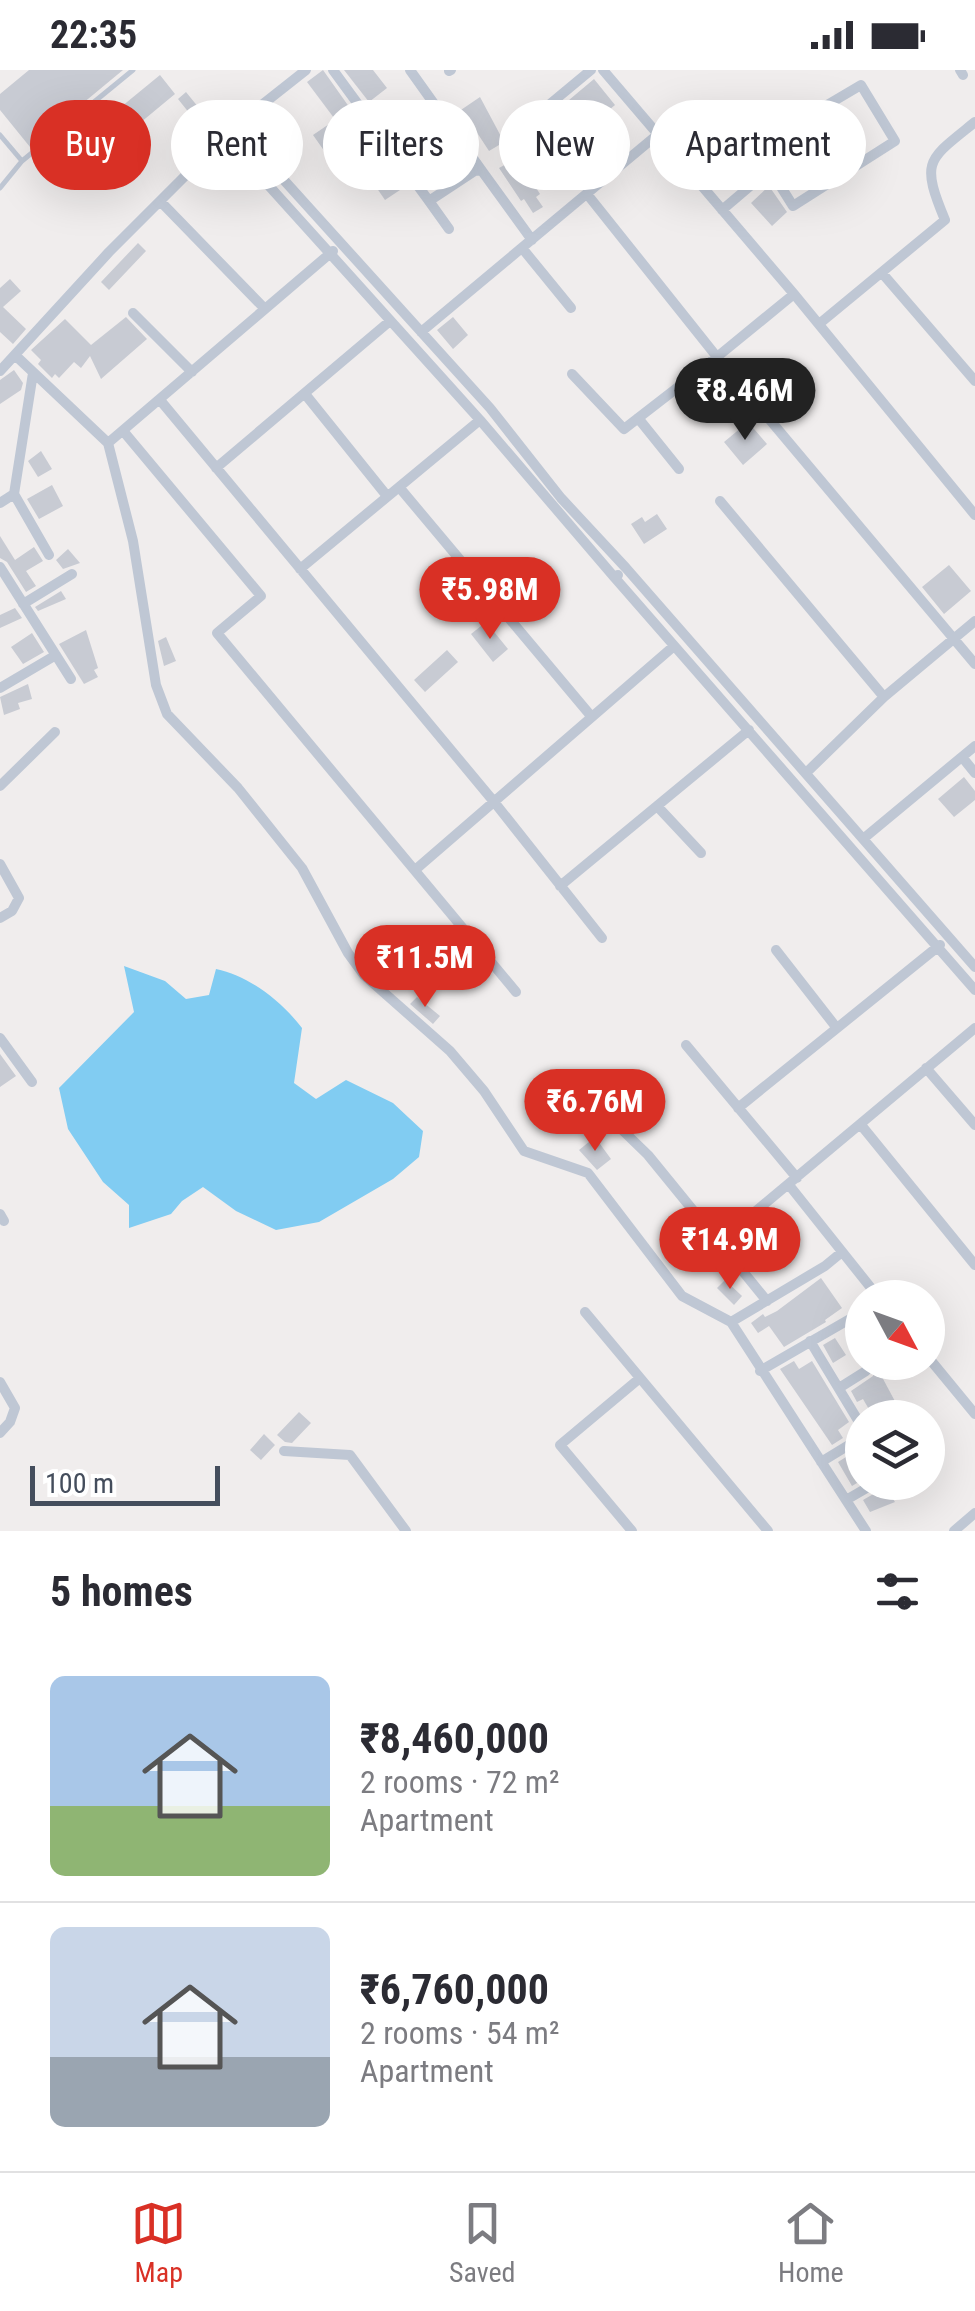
<!DOCTYPE html>
<meta charset="utf-8">
<style>
body{margin:0;font-family:"Roboto Condensed",sans-serif;background:#f7f7f7;color:#2b2b33;height:100vh;display:flex;flex-direction:column;font-size:38px;white-space:nowrap}
*{box-sizing:border-box;margin:0}
p{font-size:32px;color:#7c7c81}
.icon{flex:none;width:55px;height:55px;fill:none;stroke:currentColor;stroke-width:2;stroke-linecap:round;stroke-linejoin:round}
.map{position:relative;height:1461px;overflow:hidden}
.panel{display:flex;flex-direction:column;background:#fff;flex:1}
.panel>*{flex:none}
.top-card{position:absolute;left:30px;top:30px;width:915px;height:90px;display:flex;gap:20px}
.needle{width:65px;rotate:131deg}
.fabs{position:absolute;left:845px;top:1210px;display:grid;gap:20px}
.fabs a{display:grid;place-items:center;width:100px;height:100px;border-radius:50%;background:#fff;box-shadow:0 10px 40px #0002;font-size:50px}
.scale{position:absolute;left:30px;bottom:25px;width:190px;box-sizing:border-box;padding-left:10px;border:5px solid #444d5c;border-top:0;font-size:28px;line-height:35px;white-space:nowrap;color:#444d5c;-webkit-text-stroke:8px #fff;paint-order:stroke}
.price{position:absolute;translate:-50% -85px;padding:0 22px;border-radius:35px;background:#d93025;color:#fff;font-size:32px;line-height:65px;filter:drop-shadow(0 2px 5px #0008)}
.price::after{content:'';position:absolute;left:50%;top:60px;width:30px;height:22px;margin-left:-15px;background:inherit;clip-path:polygon(0 0,100% 0,50% 100%)}
.price.active{background:#222;color:#fff}
ul{padding:0;list-style:none}
li{display:flex;align-items:center;gap:30px;height:250px;padding:0 50px}
li+li{border-top:2px solid #e1e1e2}
li span{display:grid;place-items:center;flex:none;width:280px;height:200px;border-radius:15px;color:#555}
li>.icon{margin-inline-start:auto}
span .icon{width:120px;height:120px;fill:#fffc;stroke-width:1}
li b{font-size:42px}
h2{display:flex;justify-content:space-between;align-items:center;height:120px;padding:0 50px;font-size:42px}
.pill{padding:0 35px;border-radius:45px;background:#fff;box-shadow:0 10px 40px #0002;font-size:35px;line-height:90px}
.pill.active{background:#d93025;color:#fff}
.status{display:flex;justify-content:space-between;align-items:center;height:70px;padding:0 50px;background:#fff;direction:ltr}
.status svg{height:28px;fill:currentColor}
.menu{display:flex;justify-content:space-around;align-items:center;height:140px;border-top:2px solid #e1e1e2;background:#fff;font-size:28px;color:#7c7c81}
.menu a{display:grid;justify-items:center;gap:5px}
.menu .active{color:#d93025}
.map>svg:first-child{display:block}
.water{fill:#81ccf2}
.building{fill:#c8cbd3}
.lines{fill:none;stroke-linecap:round;stroke-linejoin:round}
.service{stroke:#bfc7d4;stroke-width:5}
.minor{stroke:#bfc7d4;stroke-width:10}
</style>
<div class="status"><b>22:35</b><svg viewBox="0 0 49 12"><path d="M0 12V9h3v3zM5 12V6h3v6zM10 12V3h3v9zM15 12V0h3v12zM26 1h20v11H26zM47 4h2v5h-2z"/></svg></div>
<div class="map">
<svg width="975" height="1461" viewBox="0 0 975 1461">
<rect width="100%" height="100%" fill="#f0eded"/>
<path class="water" d="M 124,896 L 165,911 L 186,929 L 209,925 L 216,899 C 250,906 282,932 302,958 L 294,1013 L 316,1029 L 346,1010 L 393,1033 L 423,1061 L 419,1087 L 393,1109 L 319,1152 L 276,1160 L 236,1141 L 203,1117 L 182,1131 L 171,1144 L 129,1158 L 129,1135 L 103,1112 L 68,1059 L 59,1018 L 134,942 Z"/>
<path class="building" d="M 29,0 L 123,0 L 30,77 L 0,40 L 0,24 Z
M 323,0 L 352,41 L 337,52 L 307,12 Z
M 344,0 L 373,0 L 387,18 L 369,32 Z
M 160,5 L 175,24 L 65,115 L 49,96 Z
M 594,9 L 615,35 L 580,64 L 602,91 L 588,103 L 544,51 Z
M 186,22 L 203,43 L 194,49 L 178,29 Z
M 480,27 L 504,72 L 489,81 L 474,58 L 468,62 L 455,44 Z
M 398,35 L 413,53 L 394,68 L 380,49 Z
M 431,44 L 442,60 L 422,74 L 412,58 Z
M 335,50 L 353,77 L 332,92 L 313,65 Z
M 455,78 L 467,95 L 435,116 L 424,102 Z
M 517,88 L 540,124 L 536,127 L 543,137 L 533,143 L 524,129 L 521,131 L 499,98 Z
M 395,99 L 406,116 L 385,130 L 374,114 Z
M 769,116 L 787,142 L 772,156 L 751,133 Z
M 138,173 L 146,181 L 109,220 L 101,212 Z
M 10,209 L 21,221 L 3,237 L 26,259 L 13,274 L 0,262 L 0,218 Z
M 126,247 L 147,269 L 101,309 L 90,286 L 81,298 L 74,292 L 59,308 L 55,304 L 52,308 L 38,294 L 41,290 L 31,280 L 65,249 L 91,275 Z
M 453,247 L 468,265 L 453,279 L 437,260 Z
M 14,300 L 23,313 L 21,320 L 0,334 L 0,310 Z
M 748,352 L 767,374 L 743,395 L 724,372 Z
M 41,381 L 52,399 L 38,407 L 28,391 Z
M 52,415 L 63,436 L 39,449 L 27,429 Z
M 657,444 L 667,459 L 644,474 L 631,454 L 642,447 L 645,452 Z
M 0,466 L 15,490 L 34,477 L 43,491 L 26,501 L 36,516 L 26,522 L 7,492 L 0,488 Z
M 68,479 L 80,493 L 63,499 L 56,490 Z
M 949,495 L 971,521 L 944,544 L 922,517 Z
M 61,521 L 66,529 L 38,541 L 35,537 Z
M 15,538 L 22,548 L 0,558 L 0,545 Z
M 486,552 L 508,579 L 493,592 L 471,564 Z
M 86,560 L 98,598 L 94,600 L 98,607 L 84,614 L 59,574 Z
M 32,563 L 44,582 L 23,594 L 11,577 Z
M 166,567 L 176,591 L 164,596 L 158,571 Z
M 447,580 L 458,592 L 425,622 L 414,610 Z
M 28,614 L 32,629 L 18,633 L 20,639 L 4,645 L 0,627 Z
M 964,707 L 975,721 L 975,730 L 954,747 L 938,729 Z
M 417,927 L 440,946 L 433,954 L 410,934 Z
M 0,984 L 16,1006 L 0,1017 Z
M 566,1003 L 582,1019 L 561,1038 L 539,1046 L 534,1034 L 551,1026 L 547,1021 Z
M 595,1067 L 611,1089 L 597,1100 L 579,1080 Z
M 821,1208 L 842,1238 L 825,1250 L 826,1252 L 784,1277 L 769,1256 L 758,1263 L 751,1253 L 763,1244 L 765,1247 L 777,1241 Z
M 725,1210 L 742,1226 L 734,1235 L 717,1218 Z
M 835,1268 L 846,1285 L 833,1293 L 823,1275 Z
M 794,1291 L 799,1299 L 812,1291 L 849,1352 L 838,1360 L 843,1368 L 832,1375 L 780,1299 Z
M 867,1292 L 874,1292 L 897,1335 L 884,1348 L 874,1348 L 863,1329 L 857,1332 L 851,1321 L 873,1306 L 874,1297 Z
M 299,1342 L 311,1353 L 292,1373 L 285,1372 L 277,1365 Z
M 264,1364 L 275,1375 L 261,1390 L 250,1380 Z
M 862,1377 L 862,1393 L 857,1396 L 862,1410 L 852,1416 L 838,1392 Z
M 886,1412 L 923,1412 L 893,1429 L 895,1432 L 870,1442 L 863,1430 L 882,1419 Z"/>
<g class="lines">
<path class="service" d="M 0,65 L 22,91
M 0,118 L 22,91 L 133,0"/>
<path class="minor" d="M 333,0 L 429,131 L 476,100 L 482,101 L 532,170
M 410,0 L 482,101
M 603,0 L 794,224 L 975,445
M 960,0 L 963,5
M 449,1 L 451,0
M 861,15 L 895,71 L 793,136 L 756,77 Z
M 538,44 L 591,0
M 235,56 L 490,338 L 561,428 L 626,498 L 975,897
M 225,67 L 480,350 L 615,508
M 587,124 L 717,287 L 794,224
M 160,131 L 265,239
M 429,131 L 449,159
M 722,140 L 769,100
M 522,178 L 571,238
M 882,203 L 975,311
M 133,243 L 192,302
M 819,254 L 945,150 C 920,90 928,90 975,52
M 421,262 L 657,65
M 15,285 L 108,373 L 133,471 L 156,615 L 167,644 L 238,718 L 302,798 L 348,883 L 364,905 L 450,981 L 484,1021 L 524,1081 L 588,1103 L 682,1226 L 731,1252 L 866,1461
M 0,301 L 109,182 L 235,56 L 306,0
M 572,304 L 624,359 L 717,287 L 975,594
M 305,324 L 387,426
M 160,330 L 495,733 L 602,868
M 638,348 L 679,399
M 124,362 L 261,526 L 217,563 L 516,922
M 108,373 L 333,181
M 216,398 L 390,251
M 399,417 L 591,646
M 14,424 L 49,485
M 720,431 L 884,627
M 0,433 L 14,424 L 33,303
M 0,497 L 71,609
M 300,499 L 480,350
M 618,505 L 615,508 L 975,920
M 23,534 L 72,504
M 0,618 L 56,585
M 962,687 L 975,703
M 806,703 L 884,627 L 975,551
M 0,716 L 55,662
M 657,736 L 701,783
M 863,769 L 975,676
M 0,794 L 19,828 L 12,841 L 0,848
M 415,800 L 674,576
M 560,816 L 749,660
M 776,880 L 836,957
M 0,968 L 32,1012
M 686,975 L 797,1108
M 926,998 L 975,1055
M 738,1038 L 940,875
M 613,1051 L 648,1085 L 767,1231
M 861,1055 L 975,1195
M 789,1115 L 879,1228
M 0,1144 L 4,1151
M 719,1172 L 975,958
M 585,1242 L 768,1461
M 731,1252 L 825,1196 L 842,1182
M 810,1271 L 862,1357
M 928,1287 L 975,1344
M 760,1301 L 862,1242
M 0,1312 L 15,1338 L 10,1352 L 0,1363
M 839,1318 L 866,1301
M 893,1348 L 903,1341
M 284,1381 L 350,1385 L 406,1461
M 821,1392 L 862,1367
M 846,1430 L 877,1412
M 632,1461 L 560,1375 L 640,1308
M 954,1461 L 975,1443"/>
</g>
</svg>
<div class="fabs">
<a><svg class="needle" viewBox="-14 -14 28 28"><path d="M0-13l5 13h-10z" fill="#e53935"/><path d="M0 13l5-13h-10z" fill="#7c7c81"/></svg></a>
<a><svg class="icon" aria-label="layers" viewBox="0 0 24 24"><path d="M12 4l9 5-9 5-9-5zM3 14l9 5 9-5"/></svg></a>
</div>
<div class="scale">100 m</div>
<b class="price active" style="left:745px;top:373px">₹8.46M</b>
<b class="price" style="left:490px;top:572px">₹5.98M</b>
<b class="price" style="left:425px;top:940px">₹11.5M</b>
<b class="price" style="left:595px;top:1084px">₹6.76M</b>
<b class="price" style="left:730px;top:1222px">₹14.9M</b>
<div class="top-card">
<a class="pill active">Buy</a>
<a class="pill">Rent</a>
<a class="pill">Filters</a>
<a class="pill">New</a>
<a class="pill">Apartment</a>
</div>
</div>
<section class="panel">
<h2>5 homes<svg class="icon" aria-label="filters" viewBox="0 0 24 24"><path d="M4 7h16M4 17h16"/><circle cx="9" cy="7" r="2"/><circle cx="15" cy="17" r="2"/></svg></h2>
<ul>
<li><span style="background:linear-gradient(#a9c7e8 65%,#8fb573 0)"><svg class="icon" aria-label="home" viewBox="0 0 24 24"><path d="M3 11l9-7 9 7M6 9v11h12V9"/></svg></span><div><b>₹8,460,000</b><p>2 rooms · 72 m²</p><p>Apartment</p></div></li>
<li><span style="background:linear-gradient(#c9d6e8 65%,#9aa5b1 0)"><svg class="icon" aria-label="home" viewBox="0 0 24 24"><path d="M3 11l9-7 9 7M6 9v11h12V9"/></svg></span><div><b>₹6,760,000</b><p>2 rooms · 54 m²</p><p>Apartment</p></div></li>
</ul>
</section>
<nav class="menu">
<a class="active"><svg class="icon" aria-label="map" viewBox="0 0 24 24"><path d="M3 6l6-2 6 2 6-2v14l-6 2-6-2-6 2zM9 4v14M15 6v14"/></svg>Map</a>
<a><svg class="icon" aria-label="saved" viewBox="0 0 24 24"><path d="M7 4h10v16l-5-4-5 4z"/></svg>Saved</a>
<a><svg class="icon" aria-label="home" viewBox="0 0 24 24"><path d="M3 11l9-7 9 7M6 9v11h12V9"/></svg>Home</a>
</nav>
